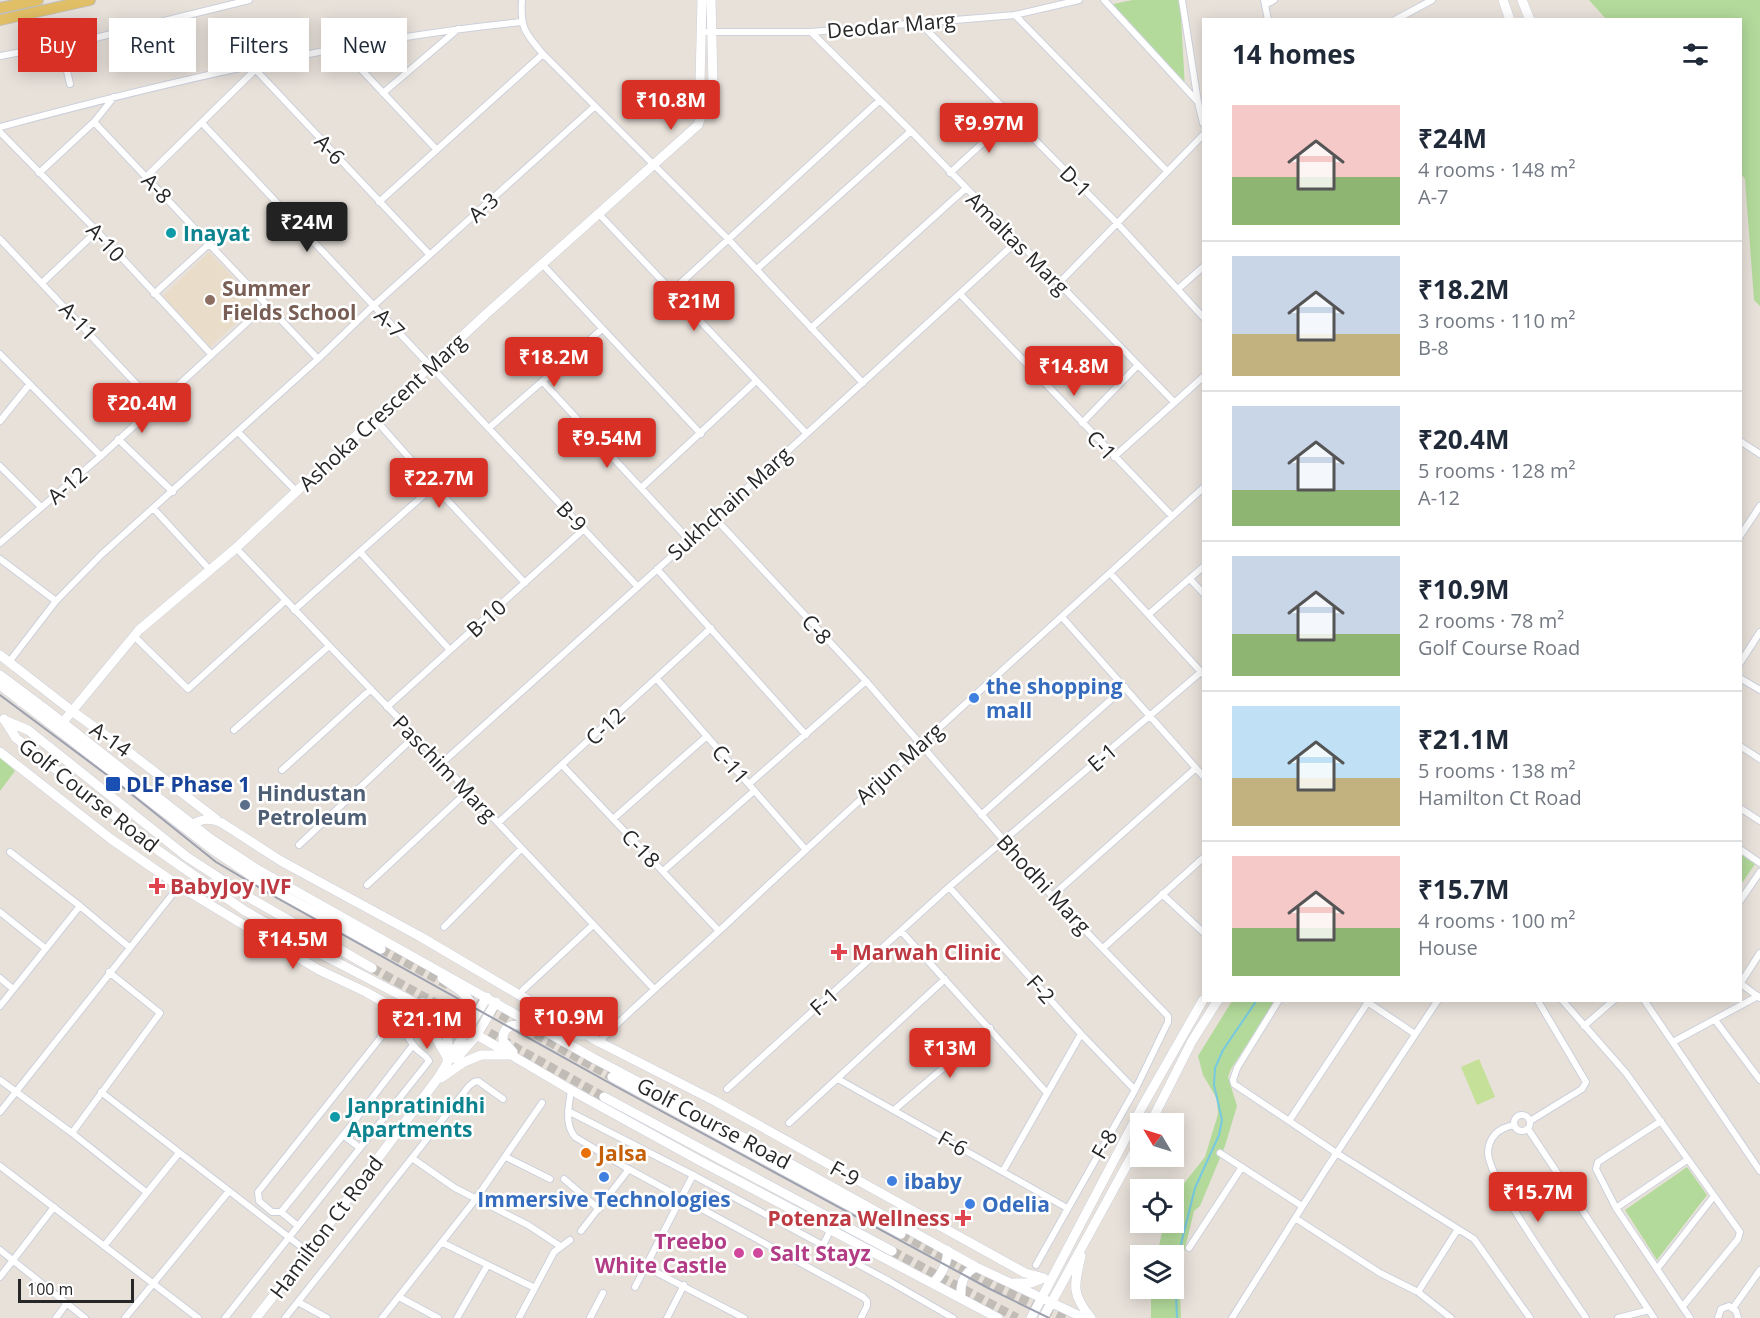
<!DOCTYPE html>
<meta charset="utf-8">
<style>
body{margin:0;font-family:"Open Sans",sans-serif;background:#f2f2f3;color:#1f2937;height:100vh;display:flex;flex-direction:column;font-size:22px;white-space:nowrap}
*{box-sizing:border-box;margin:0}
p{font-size:20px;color:#747a83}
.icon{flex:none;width:33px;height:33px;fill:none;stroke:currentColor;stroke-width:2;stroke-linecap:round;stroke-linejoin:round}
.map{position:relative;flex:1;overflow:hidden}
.details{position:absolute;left:1202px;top:18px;width:540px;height:984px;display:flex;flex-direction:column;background:#fff;border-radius:0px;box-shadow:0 3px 15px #0003}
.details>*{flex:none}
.hud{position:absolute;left:18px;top:18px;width:570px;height:54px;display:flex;gap:12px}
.needle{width:39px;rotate:308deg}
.fabs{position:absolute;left:1130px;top:1113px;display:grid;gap:12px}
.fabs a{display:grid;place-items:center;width:54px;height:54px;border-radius:0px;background:#fff;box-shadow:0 3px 15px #0003;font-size:30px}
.scale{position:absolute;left:18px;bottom:15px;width:116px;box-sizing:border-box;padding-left:6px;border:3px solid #272727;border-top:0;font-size:16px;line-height:21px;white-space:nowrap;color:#272727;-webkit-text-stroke:4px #fff;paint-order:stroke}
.price{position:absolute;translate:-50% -51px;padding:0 14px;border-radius:6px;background:#d93025;color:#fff;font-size:20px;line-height:39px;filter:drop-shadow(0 2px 3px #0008)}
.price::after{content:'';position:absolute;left:50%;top:36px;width:18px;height:14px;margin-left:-9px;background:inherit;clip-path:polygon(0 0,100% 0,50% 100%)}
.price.current{background:#222;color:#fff}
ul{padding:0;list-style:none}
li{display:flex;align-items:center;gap:18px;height:150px;padding:0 30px}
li+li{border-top:2px solid #e0e1e3}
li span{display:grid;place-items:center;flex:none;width:168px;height:120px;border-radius:0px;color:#555}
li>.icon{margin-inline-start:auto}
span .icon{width:72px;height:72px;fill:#fffc;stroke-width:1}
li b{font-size:26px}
h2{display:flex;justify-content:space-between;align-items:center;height:72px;padding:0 30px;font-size:26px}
.tag{padding:0 21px;border-radius:0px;background:#fff;box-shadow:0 3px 15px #0003;font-size:21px;line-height:54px}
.tag.current{background:#d93025;color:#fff}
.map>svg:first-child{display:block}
.education{fill:#e9ddca}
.green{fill:#b3da9b}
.pitch{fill:#c5e098}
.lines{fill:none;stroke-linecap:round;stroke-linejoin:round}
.stream{stroke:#76c9e1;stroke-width:2}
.secondary-tunnel{stroke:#c1bcb6;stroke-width:9;stroke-dasharray:9 4.5;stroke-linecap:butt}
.street-casing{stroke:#ccd0db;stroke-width:8}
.secondary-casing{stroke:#ccd0db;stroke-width:10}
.primary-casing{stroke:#bebebe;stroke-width:12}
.street{stroke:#fff;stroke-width:6}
.secondary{stroke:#fff;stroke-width:9}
.primary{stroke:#e1bf66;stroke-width:10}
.rail{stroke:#9da1af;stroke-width:2}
.culture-dot{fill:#0f9aa8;stroke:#fff;stroke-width:2}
.education-dot{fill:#8d6e63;stroke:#fff;stroke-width:2}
.shop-dot{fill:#3f7fe0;stroke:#fff;stroke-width:2}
.transit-dot{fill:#1a4fb4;stroke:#fff;stroke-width:2}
.service-dot{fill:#5c6f8a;stroke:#fff;stroke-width:2}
.health-dot{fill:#e0444e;stroke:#fff;stroke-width:2}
.food-dot{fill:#e8710a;stroke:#fff;stroke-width:2}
.hotel-dot{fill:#d1479c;stroke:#fff;stroke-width:2}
.labels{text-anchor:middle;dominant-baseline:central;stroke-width:5;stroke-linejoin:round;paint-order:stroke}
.street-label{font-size:21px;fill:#272727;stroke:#fff}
.culture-label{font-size:21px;font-weight:bold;fill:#0d838f;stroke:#fff;text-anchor:start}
.education-label{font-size:21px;font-weight:bold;fill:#785e54;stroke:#fff;text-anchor:start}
.shop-label{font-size:21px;font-weight:bold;fill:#366cbe;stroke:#fff;text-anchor:start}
.transit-label{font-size:21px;font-weight:bold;fill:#164399;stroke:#fff;text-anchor:start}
.service-label{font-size:21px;font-weight:bold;fill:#4e5e75;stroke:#fff;text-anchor:start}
.health-label{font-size:21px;font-weight:bold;fill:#be3a42;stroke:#fff;text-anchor:start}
.food-label{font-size:21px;font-weight:bold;fill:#c56008;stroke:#fff;text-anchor:start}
.hotel-label{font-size:21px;font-weight:bold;fill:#b23c85;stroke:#fff;text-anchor:end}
</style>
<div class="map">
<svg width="1760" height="1318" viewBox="0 0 1760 1318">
<rect width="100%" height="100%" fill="#e8e1da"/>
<path class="education" d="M 209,252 L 257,303 L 210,347 L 163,296 Z"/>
<path class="green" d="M 1133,0 L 1180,0 L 1185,88 L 1113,4 Z
M 1589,0 L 1760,0 L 1760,306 L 1754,300 L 1745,179 L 1740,173 L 1740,20 L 1606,19 Z
M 0,757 L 15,771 L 0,791 Z
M 1740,854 L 1755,864 L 1740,886 Z
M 1232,1001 L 1275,1001 L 1231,1069 L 1228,1077 L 1237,1106 L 1225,1146 L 1200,1206 L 1194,1211 L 1179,1273 L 1181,1318 L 1151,1318 L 1151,1289 L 1173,1288 L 1173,1256 L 1157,1255 L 1164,1223 L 1173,1222 L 1173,1197 L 1205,1157 L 1218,1114 L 1217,1099 L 1203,1075 L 1198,1056 Z
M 1687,1167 L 1707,1195 L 1657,1260 L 1625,1210 Z"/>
<path class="pitch" d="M 1479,1059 L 1495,1097 L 1477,1105 L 1461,1067 Z"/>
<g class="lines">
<path class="stream" d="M 1177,1318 L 1175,1272 L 1182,1240 L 1195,1188 L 1219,1135 L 1222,1120 L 1214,1085 L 1215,1068 L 1223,1050 L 1257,1000"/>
<path class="secondary-tunnel" d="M 381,949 L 448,985
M 372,968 L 439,1005
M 465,995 L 612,1077
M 454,1013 L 604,1097
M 901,1234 L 1001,1289 L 1065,1318
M 892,1251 L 1017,1318"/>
<g class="street-casing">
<path id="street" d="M 522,0 C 520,28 525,33 543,54 L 728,239 L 863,383
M 1104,0 L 1198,102
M 1182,0 L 1198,102 L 1203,123
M 1264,0 L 1268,20
M 1265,5 L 1274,0
M 1015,15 L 1167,171
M 1395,20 L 1432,0
M 919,22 L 1117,223 L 1203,317
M 126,30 L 133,61
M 701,32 L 811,32 L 1015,15 L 1079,0
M 811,32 L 911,131 L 1174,402
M 61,45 L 70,84
M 341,48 L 437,150
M 0,56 L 95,38 L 249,0
M 255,69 L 430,255
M 383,93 L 458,29
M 94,122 L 318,359
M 202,123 L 638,587
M 0,127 C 171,81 345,40 521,22
M 0,132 L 97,231 L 211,354
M 39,173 L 94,122 L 114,97
M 950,173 L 1012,116
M 146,177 L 257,68
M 379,202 L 543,54
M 599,214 L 806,433
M 0,239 L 156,405
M 543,265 L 701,434
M 757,269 L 911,131
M 43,282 L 97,231
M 1058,284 L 1203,135
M 1178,289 L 1203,267
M 672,291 L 880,100
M 154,294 L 209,244
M 960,294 L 1172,516
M 811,328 L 965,189
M 0,354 L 101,456
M 543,382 L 689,540
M 374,418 L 434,486 L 525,583
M 0,421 L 29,385
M 1082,423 L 1138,365
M 490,427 L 602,329
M 238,432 L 297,492
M 118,439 L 173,492
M 1740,441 L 1760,454
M 1114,457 L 1203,377
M 0,466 L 41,507
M 641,488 L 756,381
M 154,509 L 210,570
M 713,516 L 866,681 L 1052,896 L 1168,1016 L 1168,1022 L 1135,1090 L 1036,1265
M 1740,536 L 1760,506
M 0,543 L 101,456 L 266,305
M 236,548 L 468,791 L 654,989
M 360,552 L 450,650
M 0,559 L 56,601
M 657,569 L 806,735
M 1110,573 L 1203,674
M 1190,579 L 1203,593
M 294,610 L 434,486
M 1149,614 L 1203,567
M 1062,617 L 1203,776
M 134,636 L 188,689 L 285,601
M 9,662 L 56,601 L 101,555 L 318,359 L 373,306 L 594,107
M 1740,663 L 1760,632
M 1740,678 L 1760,690
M 657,679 L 806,850
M 387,707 L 584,529
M 234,730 L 329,646
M 1740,746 L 1760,759
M 442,763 C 634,591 826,417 1016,242
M 562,765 L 719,931
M 282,770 L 371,689
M 749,784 L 866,681
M 1740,808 L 1760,821
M 981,815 L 1125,687
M 613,819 L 707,736
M 498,823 L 711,628
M 299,845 L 415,736
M 1740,849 L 1760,863
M 10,852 L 80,906
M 663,871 L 754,791
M 367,885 L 468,791
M 949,887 L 1081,1034 L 1135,1090
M 1162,894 L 1203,932
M 1052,896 L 1196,768
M 1740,901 L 1760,872
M 0,912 L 45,948
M 444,927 L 521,849
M 901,931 L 1047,1093
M 1103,948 L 1203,858
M 0,978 L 13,989
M 1740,983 L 1760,998
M 1740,984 L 1760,953
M 523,990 L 593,925
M 1279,1000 L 1237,1068 L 1233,1080 L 1234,1084 L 1338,1154 L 1474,1239 L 1530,1318
M 1562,1000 L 1626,1073 L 1740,1232 L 1738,1239 L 1683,1306
M 1644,1000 L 1760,1171
M 1366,1001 L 1415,1034
M 0,1006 L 80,906 L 129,947
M 1715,1020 L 1760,1080
M 1584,1026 L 1614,1000
M 599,1042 C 642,998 690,959 735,916 C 889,771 1047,631 1203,488
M 1673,1042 L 1758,996
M 838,1079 L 1067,1208
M 0,1080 L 72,1133 L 146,1192
M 727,1089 L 949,887 L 1201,672
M 571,1090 C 569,1105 564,1124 575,1137 L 625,1167 L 863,1297 L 867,1301 L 867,1306 L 861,1318
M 101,1092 L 308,1252
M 894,1110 L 990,1028
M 568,1111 L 693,1175 L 889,1281 L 953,1318
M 0,1112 L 179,886
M1514 1123a8 8 0 1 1 16 0a8 8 0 1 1-16 0Z
M 1289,1121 L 1368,1002
M 1530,1121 L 1582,1089 L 1586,1082 L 1538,1001
M 1661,1121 L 1598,1162 L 1596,1169 L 1616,1208 L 1690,1318
M 789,1123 L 945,979
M 1514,1125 C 1499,1128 1489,1136 1488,1152 C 1487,1179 1568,1290 1586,1318
M 349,1128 L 413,1045
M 1528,1129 L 1654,1318
M 72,1133 L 160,1013 L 109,972
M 343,1135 L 360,1148
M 1220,1153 L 1302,1206
M 506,1157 L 550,1179
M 412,1158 L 455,1188 L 528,1225 L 560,1246
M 0,1166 L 198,1318
M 1003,1171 L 1081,1034
M 564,1179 L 599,1209
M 1616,1208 L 1687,1160
M 281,1212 L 349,1128 L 366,1141
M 1295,1218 L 1380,1273 L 1418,1292 L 1451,1318
M 581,1231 L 629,1169
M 443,1243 L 535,1288
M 823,1245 L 831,1229
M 104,1246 L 179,1153
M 1189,1248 L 1242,1167
M 0,1250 L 85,1318
M 646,1267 L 744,1318
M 1657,1269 L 1714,1196
M 0,1277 L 54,1207
M 635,1287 L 693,1175
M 1418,1292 L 1458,1229
M 399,1297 L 438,1318
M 298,1302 L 327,1318
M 1733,1308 L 1760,1270
M 56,1318 L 67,1303
M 125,1318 L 229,1191
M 225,1318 L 429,1061 C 425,1054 418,1052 414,1046 C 407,1037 406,1030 393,1025 L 389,1027 L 258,1192 L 259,1201 L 272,1212 L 281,1212 L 298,1226
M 285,1318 L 469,1086 L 474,1082 L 478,1081 L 503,1099
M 382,1318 L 475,1200 L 542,1103
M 457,1318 L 487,1266
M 519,1318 L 554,1252 L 570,1240
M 590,1318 L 603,1293
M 667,1318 L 684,1285
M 1232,1318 L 1326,1169 L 1438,1000
M 1618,1318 L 1649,1310
M 1718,1318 L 1721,1309 L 1729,1306 L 1736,1311 L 1738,1318"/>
</g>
<g class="secondary-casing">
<path id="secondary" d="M 702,0 L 700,82 L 704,105
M 1503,0 L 1510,20
M 1522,0 L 1530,20
M 0,655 L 72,711 L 134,756 L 216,819
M 0,675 L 39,704
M 0,685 L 213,850 L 262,883 L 381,949
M 21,702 L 43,707 L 211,839 L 260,871 L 593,1058 L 739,1135 L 976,1267 L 1084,1318
M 4,719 L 16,738 L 159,851 L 245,911 L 327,957 L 477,1035 L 571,1090 L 702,1162 L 998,1318
M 4,720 L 28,730 L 187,857 L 250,898 L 372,968
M 63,722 L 139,630 L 236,548 L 485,315 L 698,125 L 713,85 L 711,0
M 0,752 L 111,839 L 179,886 L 319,970 L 366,992 L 424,1025 L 432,1031 L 448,1059
M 193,824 C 204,818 210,818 222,823 L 281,861 L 421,937 L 599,1042 L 715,1101 L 1025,1273 L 1044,1278
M 422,1003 L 430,1004 L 455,1017 L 464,1014 L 470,1001 L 461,991 L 442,978
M 435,1015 C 446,1030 451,1042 447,1060
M 555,1035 L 586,1035
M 513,1052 L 503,1041 C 502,1021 520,1024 534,1028
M 456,1059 L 477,1035 L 496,1002
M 612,1077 L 901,1234
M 441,1078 L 464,1062 L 481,1055 L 508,1055
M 604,1097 L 892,1251
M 1150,1124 L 1192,1041 L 1218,1000
M 1081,1256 C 1074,1285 1071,1294 1091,1318
M 933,1283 C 941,1276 949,1260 947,1250
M 1014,1283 L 1031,1283 L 1044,1278
M 961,1298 C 960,1284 963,1273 976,1267
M 256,1318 L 308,1252 L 438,1078 L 487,997
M 1031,1318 L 1142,1107 L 1203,1000
M 1043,1318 L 1140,1141"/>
</g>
<g class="primary-casing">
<path id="primary" d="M 0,8 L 38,0
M 0,20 L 90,0"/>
</g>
<use href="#street" class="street"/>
<use href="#secondary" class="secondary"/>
<use href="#primary" class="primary"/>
<path class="rail" d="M 0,695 L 115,781 L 216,862 L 277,898 L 615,1086 L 988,1288 L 1049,1318"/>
</g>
<g class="culture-dot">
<circle cx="171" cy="233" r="6"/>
<circle cx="335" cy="1117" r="6"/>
</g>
<circle class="education-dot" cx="210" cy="300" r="6"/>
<g class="shop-dot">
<circle cx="974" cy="698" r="6"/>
<circle cx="604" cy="1177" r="6"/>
<circle cx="892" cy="1181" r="6"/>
<circle cx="970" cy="1204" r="6"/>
</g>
<rect class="transit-dot" x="105" y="776" width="16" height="16" rx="3"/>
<circle class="service-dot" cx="245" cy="805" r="6"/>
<g class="health-dot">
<path d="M154 877h6v6h6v6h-6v6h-6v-6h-6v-6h6z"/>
<path d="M836 943h6v6h6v6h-6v6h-6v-6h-6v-6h6z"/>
<path d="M960 1209h6v6h6v6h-6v6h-6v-6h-6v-6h6z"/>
</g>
<circle class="food-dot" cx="586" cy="1153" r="6"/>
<g class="hotel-dot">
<circle cx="739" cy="1253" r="6"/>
<circle cx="758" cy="1253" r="6"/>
</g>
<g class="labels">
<g class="street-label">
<text transform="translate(891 25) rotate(-5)">Deodar Marg</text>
<text transform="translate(330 149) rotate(47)">A-6</text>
<text transform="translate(1076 181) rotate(45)">D-1</text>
<text transform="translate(157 188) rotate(47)">A-8</text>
<text transform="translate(483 207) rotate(-42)">A-3</text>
<text transform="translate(106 242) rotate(47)">A-10</text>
<text transform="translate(1018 243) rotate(45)">Amaltas Marg</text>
<text transform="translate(79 321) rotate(47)">A-11</text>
<text transform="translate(390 323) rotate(45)">A-7</text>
<text transform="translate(382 412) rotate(-43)">Ashoka Crescent Marg</text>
<text transform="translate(1102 445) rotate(47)">C-1</text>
<text transform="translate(67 485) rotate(-41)">A-12</text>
<text transform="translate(729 503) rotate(-42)">Sukhchain Marg</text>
<text transform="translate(572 516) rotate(47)">B-9</text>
<text transform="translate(486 618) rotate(-42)">B-10</text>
<text transform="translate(817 629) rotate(47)">C-8</text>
<text transform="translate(605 726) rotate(-42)">C-12</text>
<text transform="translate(111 739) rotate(35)">A-14</text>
<text transform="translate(1102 757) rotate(-41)">E-1</text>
<text transform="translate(899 763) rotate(-42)">Arjun Marg</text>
<text transform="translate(731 764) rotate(49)">C-11</text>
<text transform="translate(445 768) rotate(46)">Paschim Marg</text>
<text transform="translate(89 795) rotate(38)">Golf Course Road</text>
<text transform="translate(641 848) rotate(46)">C-18</text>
<text transform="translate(1044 884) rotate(47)">Bhodhi Marg</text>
<text transform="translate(1041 989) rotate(48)">F-2</text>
<text transform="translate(824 1001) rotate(-42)">F-1</text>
<text transform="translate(714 1123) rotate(28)">Golf Course Road</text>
<text transform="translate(953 1143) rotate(29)">F-6</text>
<text transform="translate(1104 1144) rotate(-60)">F-8</text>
<text transform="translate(845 1173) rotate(29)">F-9</text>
<text transform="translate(326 1227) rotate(-53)">Hamilton Ct Road</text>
</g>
<g class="culture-label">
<text x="183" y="233">Inayat</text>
<text x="347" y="1105">Janpratinidhi<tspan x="347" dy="24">Apartments</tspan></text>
</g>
<g class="education-label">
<text x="222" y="288">Summer<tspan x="222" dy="24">Fields School</tspan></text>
</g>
<g class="shop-label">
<text x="986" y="686">the shopping<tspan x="986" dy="24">mall</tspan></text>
<text x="904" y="1181">ibaby</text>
<text x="604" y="1199" text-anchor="middle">Immersive Technologies</text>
<text x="982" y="1204">Odelia</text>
</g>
<g class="transit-label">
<text x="126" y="784">DLF Phase 1</text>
</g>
<g class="service-label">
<text x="257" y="793">Hindustan<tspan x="257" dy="24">Petroleum</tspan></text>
</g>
<g class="health-label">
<text x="170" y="886">BabyJoy IVF</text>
<text x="852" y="952">Marwah Clinic</text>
<text x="950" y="1218" text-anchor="end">Potenza Wellness</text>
</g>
<g class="food-label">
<text x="598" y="1153">Jalsa</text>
</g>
<g class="hotel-label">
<text x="727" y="1241">Treebo<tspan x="727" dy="24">White Castle</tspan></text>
<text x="770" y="1253" text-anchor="start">Salt Stayz</text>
</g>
</g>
</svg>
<div class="fabs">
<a><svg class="needle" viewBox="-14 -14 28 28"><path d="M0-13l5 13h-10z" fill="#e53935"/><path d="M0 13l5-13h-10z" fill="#747a83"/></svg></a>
<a><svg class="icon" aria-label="locate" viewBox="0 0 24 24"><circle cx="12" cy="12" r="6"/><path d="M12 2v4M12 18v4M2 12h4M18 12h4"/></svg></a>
<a><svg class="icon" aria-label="layers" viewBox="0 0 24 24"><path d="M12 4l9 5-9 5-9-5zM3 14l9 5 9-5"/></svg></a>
</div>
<div class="scale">100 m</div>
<b class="price" style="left:671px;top:131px">₹10.8M</b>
<b class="price" style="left:989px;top:154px">₹9.97M</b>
<b class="price current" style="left:307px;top:253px">₹24M</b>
<b class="price" style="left:694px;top:332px">₹21M</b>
<b class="price" style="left:554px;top:388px">₹18.2M</b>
<b class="price" style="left:1074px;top:397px">₹14.8M</b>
<b class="price" style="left:142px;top:434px">₹20.4M</b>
<b class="price" style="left:607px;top:469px">₹9.54M</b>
<b class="price" style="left:439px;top:509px">₹22.7M</b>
<b class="price" style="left:293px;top:970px">₹14.5M</b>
<b class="price" style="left:569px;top:1048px">₹10.9M</b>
<b class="price" style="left:427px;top:1050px">₹21.1M</b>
<b class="price" style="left:950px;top:1079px">₹13M</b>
<b class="price" style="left:1538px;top:1223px">₹15.7M</b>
<div class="hud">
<a class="tag current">Buy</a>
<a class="tag">Rent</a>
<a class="tag">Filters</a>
<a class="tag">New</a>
</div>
<section class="details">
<h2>14 homes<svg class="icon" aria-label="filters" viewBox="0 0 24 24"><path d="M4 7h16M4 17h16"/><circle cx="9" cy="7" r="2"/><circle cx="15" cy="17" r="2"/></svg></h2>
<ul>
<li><span style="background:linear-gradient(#f6c9c9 60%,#8fb573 0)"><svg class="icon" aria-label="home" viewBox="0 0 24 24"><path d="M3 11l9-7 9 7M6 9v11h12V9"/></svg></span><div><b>₹24M</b><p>4 rooms · 148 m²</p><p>A-7</p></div></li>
<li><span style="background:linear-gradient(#c9d6e8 65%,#c2b280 0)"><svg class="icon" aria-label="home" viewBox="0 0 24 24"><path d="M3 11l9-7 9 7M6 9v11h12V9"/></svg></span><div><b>₹18.2M</b><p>3 rooms · 110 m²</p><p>B-8</p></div></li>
<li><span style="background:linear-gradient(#c9d6e8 70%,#8fb573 0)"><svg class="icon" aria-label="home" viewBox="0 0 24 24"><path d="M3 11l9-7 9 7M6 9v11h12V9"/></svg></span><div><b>₹20.4M</b><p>5 rooms · 128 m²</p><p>A-12</p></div></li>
<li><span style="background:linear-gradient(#c9d6e8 65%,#8fb573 0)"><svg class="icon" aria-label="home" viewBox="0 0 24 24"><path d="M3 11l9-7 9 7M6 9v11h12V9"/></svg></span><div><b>₹10.9M</b><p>2 rooms · 78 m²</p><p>Golf Course Road</p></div></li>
<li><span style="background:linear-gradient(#bfe0f5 60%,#c2b280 0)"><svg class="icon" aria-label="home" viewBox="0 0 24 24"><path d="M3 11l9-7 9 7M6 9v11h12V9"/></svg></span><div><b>₹21.1M</b><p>5 rooms · 138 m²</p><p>Hamilton Ct Road</p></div></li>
<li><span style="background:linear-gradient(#f6c9c9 60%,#8fb573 0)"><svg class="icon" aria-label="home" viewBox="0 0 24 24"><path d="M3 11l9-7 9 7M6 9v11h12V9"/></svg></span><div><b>₹15.7M</b><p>4 rooms · 100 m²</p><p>House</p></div></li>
</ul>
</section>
</div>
